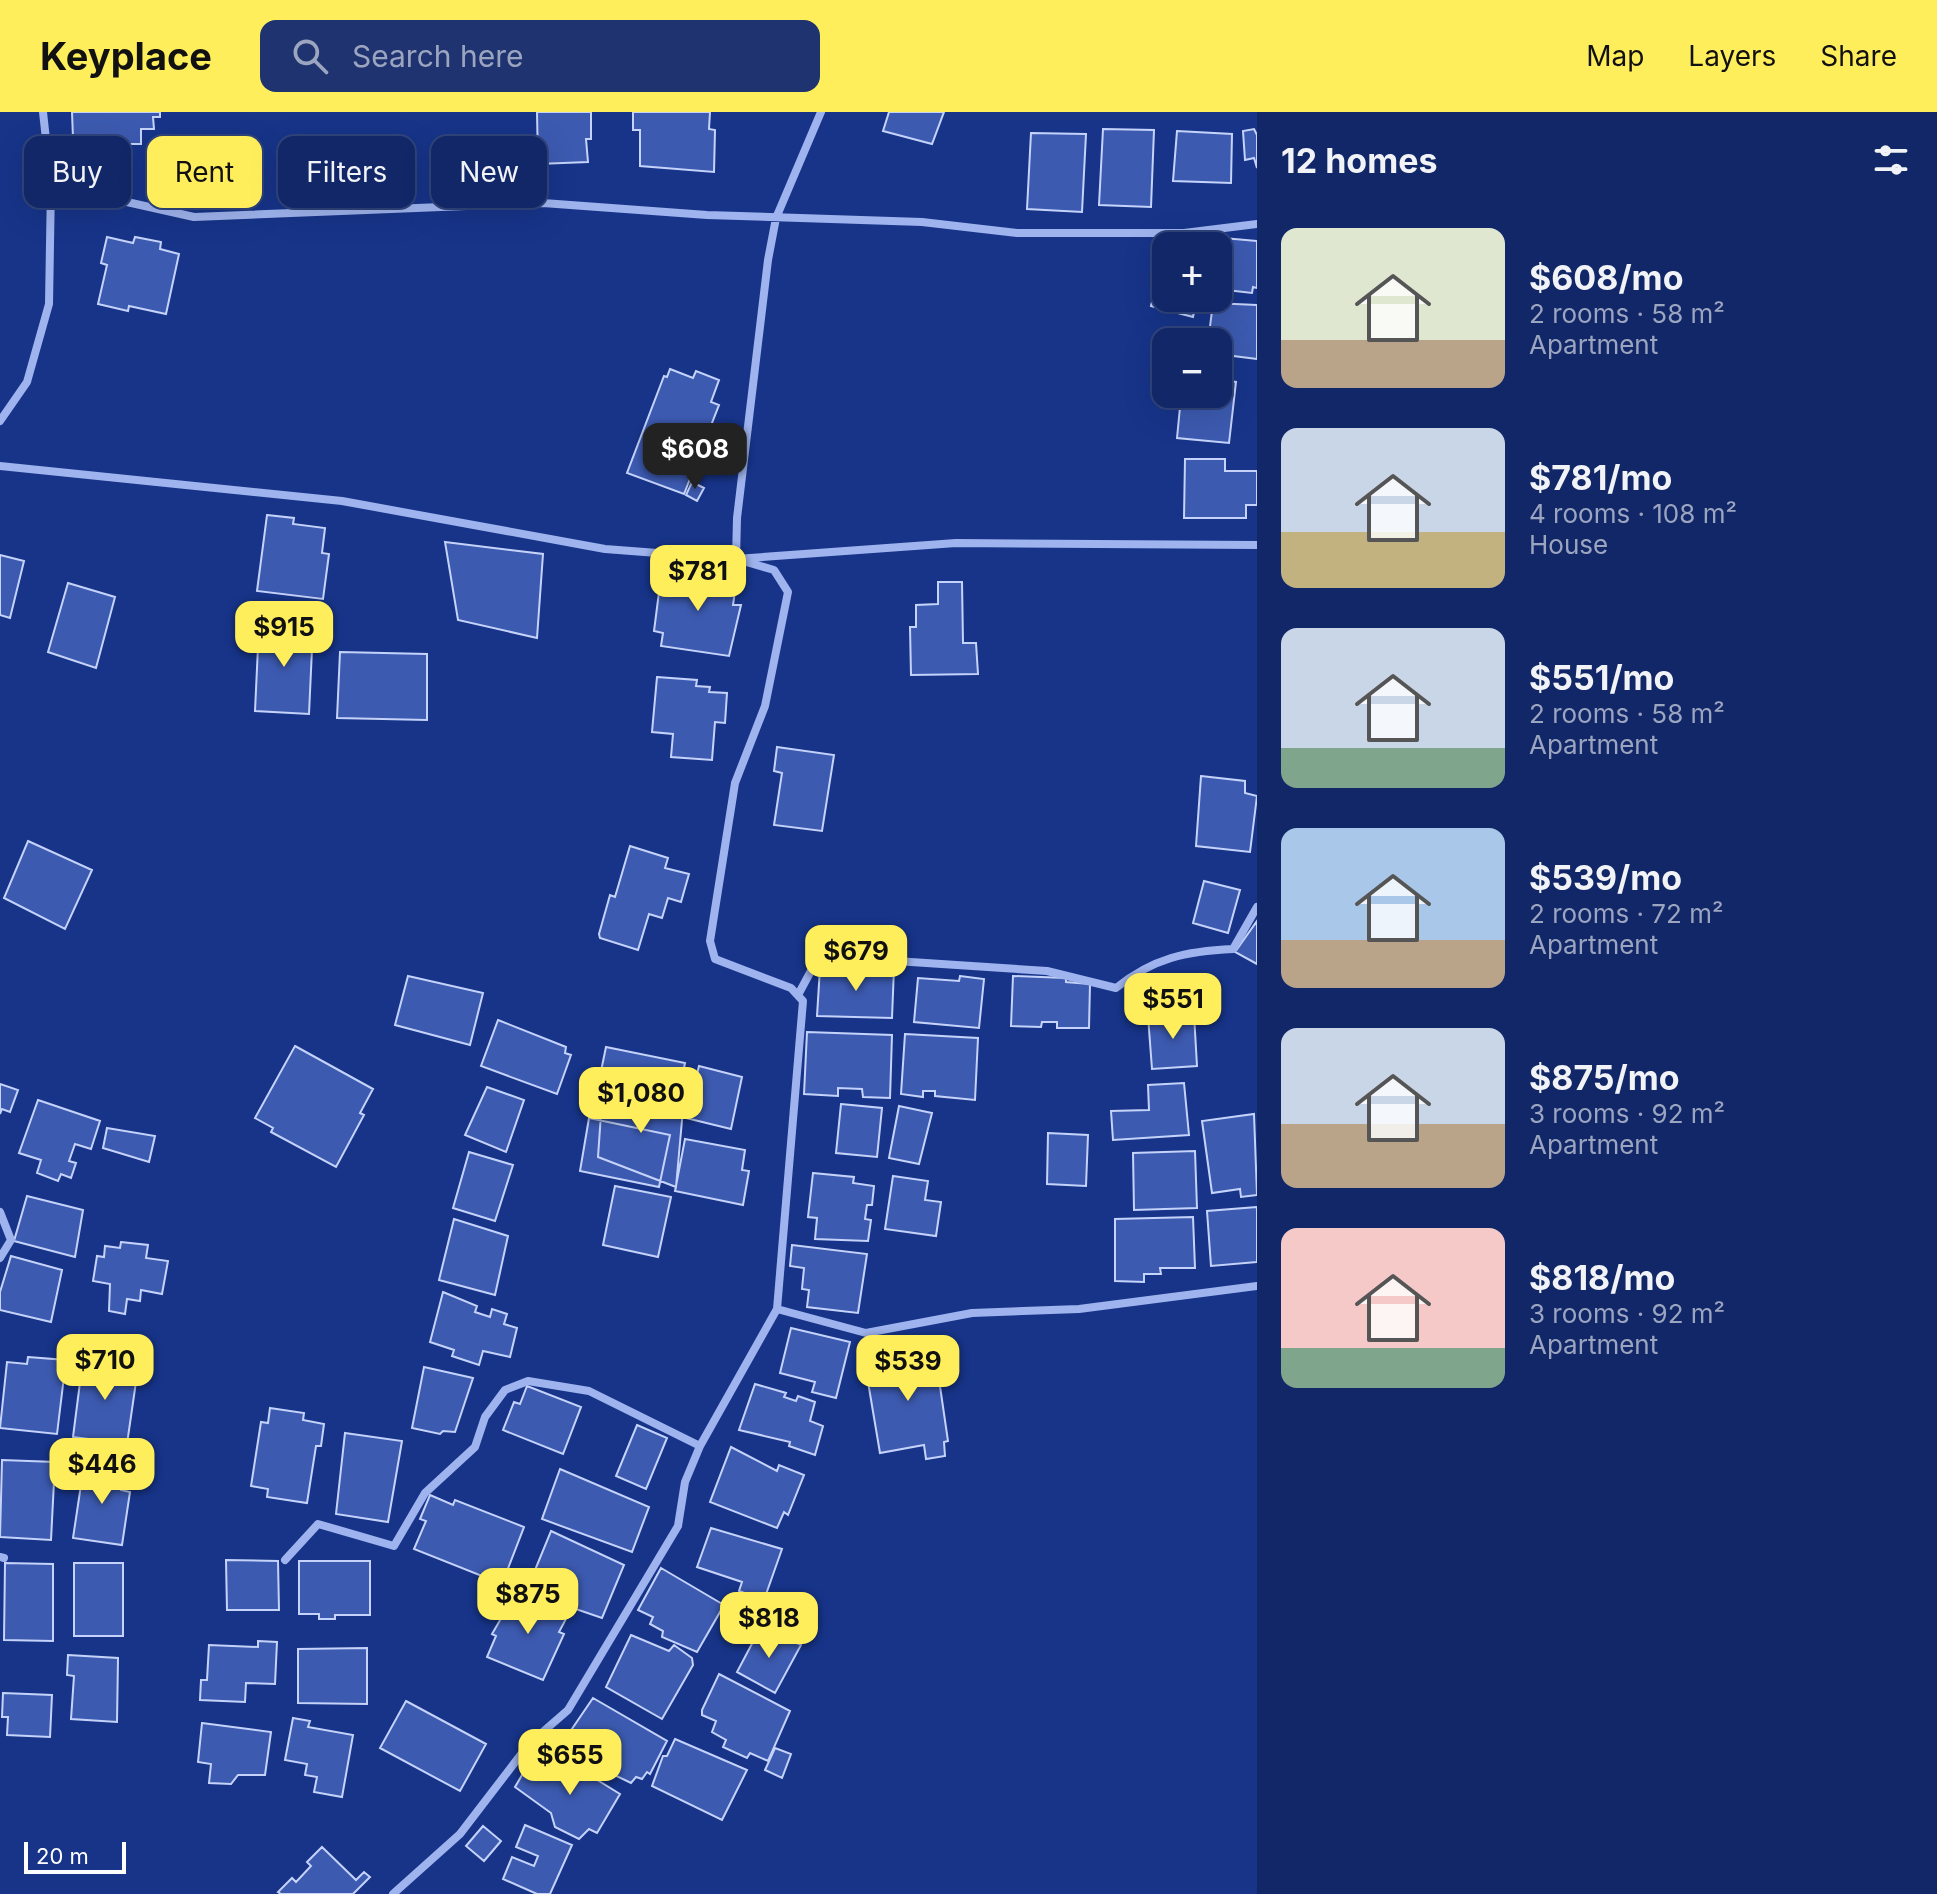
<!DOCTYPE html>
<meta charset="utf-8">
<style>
body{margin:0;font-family:Inter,sans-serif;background:#1e3370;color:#f1f3f6;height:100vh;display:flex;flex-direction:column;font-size:30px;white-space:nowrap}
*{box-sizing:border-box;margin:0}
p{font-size:26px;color:#9ca5c0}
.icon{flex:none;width:44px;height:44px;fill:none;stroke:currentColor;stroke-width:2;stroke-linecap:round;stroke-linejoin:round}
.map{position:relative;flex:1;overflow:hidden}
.drawer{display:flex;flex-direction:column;background:#112767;width:680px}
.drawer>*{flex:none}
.guide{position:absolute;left:24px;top:24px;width:760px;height:72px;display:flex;gap:16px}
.tools{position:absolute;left:1152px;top:120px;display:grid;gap:16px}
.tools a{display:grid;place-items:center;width:80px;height:80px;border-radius:16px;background:#112767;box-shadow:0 8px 32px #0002,0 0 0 2px #30447b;font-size:40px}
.scale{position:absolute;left:24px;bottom:20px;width:102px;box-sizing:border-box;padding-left:8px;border:4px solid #fff;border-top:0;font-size:22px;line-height:28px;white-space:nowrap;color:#fff;-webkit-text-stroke:6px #173489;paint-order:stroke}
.price{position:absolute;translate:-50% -68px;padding:0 18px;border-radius:16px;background:#ffee5c;color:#111;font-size:26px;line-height:52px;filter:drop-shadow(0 2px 4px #0008)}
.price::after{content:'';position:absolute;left:50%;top:48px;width:24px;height:18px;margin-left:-12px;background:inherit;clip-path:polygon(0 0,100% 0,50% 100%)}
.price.current{background:#222;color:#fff}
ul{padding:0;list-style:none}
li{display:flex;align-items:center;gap:24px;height:200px;padding:0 24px}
li span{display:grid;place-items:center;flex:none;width:224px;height:160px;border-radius:16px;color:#555}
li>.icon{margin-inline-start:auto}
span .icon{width:96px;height:96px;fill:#fffc;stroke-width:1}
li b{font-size:34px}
h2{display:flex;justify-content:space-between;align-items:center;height:96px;padding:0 24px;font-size:34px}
.pill{padding:0 28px;border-radius:16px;background:#112767;box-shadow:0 8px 32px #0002,0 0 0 2px #30447b;font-size:28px;line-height:72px}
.pill.current{background:#ffee5c;color:#111}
header{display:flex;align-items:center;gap:48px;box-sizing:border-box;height:112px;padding:0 40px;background:#ffee5c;color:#111}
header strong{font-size:38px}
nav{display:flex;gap:44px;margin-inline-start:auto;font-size:28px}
.search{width:560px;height:72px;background:#1e3370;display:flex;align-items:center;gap:20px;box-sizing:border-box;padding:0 28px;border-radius:16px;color:#9ca5c0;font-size:30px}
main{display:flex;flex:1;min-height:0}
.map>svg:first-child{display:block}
.building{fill:#3c5ab0;stroke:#c5d3fa;stroke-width:2}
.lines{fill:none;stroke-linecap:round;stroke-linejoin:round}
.minor{stroke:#9fb4ee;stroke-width:8}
</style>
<header>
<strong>Keyplace</strong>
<div class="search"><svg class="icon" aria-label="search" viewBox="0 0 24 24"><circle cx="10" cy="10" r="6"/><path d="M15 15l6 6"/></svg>Search here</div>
<nav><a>Map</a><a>Layers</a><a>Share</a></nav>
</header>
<main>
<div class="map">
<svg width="1257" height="1782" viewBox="0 0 1257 1782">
<rect width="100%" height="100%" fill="#173489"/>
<path class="building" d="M 72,0 L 160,0 L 160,5 L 153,5 L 154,17 L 141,17 L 141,32 L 126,32 L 126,40 L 103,41 L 102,24 L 73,26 Z
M 537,0 L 591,0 L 591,27 L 586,27 L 588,50 L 538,52 Z
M 633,0 L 710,0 L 709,17 L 715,18 L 714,60 L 640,54 L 640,18 L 633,18 Z
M 889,0 L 944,0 L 932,32 L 883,19 Z
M 1103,17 L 1154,18 L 1151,95 L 1099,93 Z
M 1254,17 L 1257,23 L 1257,56 L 1254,46 L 1245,48 L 1243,19 Z
M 1177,19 L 1232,22 L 1231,71 L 1173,69 Z
M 1031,21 L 1086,22 L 1082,100 L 1027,97 Z
M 107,125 L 133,131 L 135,125 L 161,130 L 160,137 L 179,142 L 166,202 L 129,194 L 128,199 L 98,192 L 107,153 L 101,151 Z
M 1223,126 L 1257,129 L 1257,176 L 1253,175 L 1252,181 L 1218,177 Z
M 1164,135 L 1166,186 L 1197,186 L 1193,205 L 1151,194 Z
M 1213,191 L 1257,193 L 1257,247 L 1218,242 L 1218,230 L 1208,230 Z
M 670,257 L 693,266 L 696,259 L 719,268 L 711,290 L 719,293 L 684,382 L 627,361 L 664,264 L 667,265 Z
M 1218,268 L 1236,270 L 1229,331 L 1177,326 L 1181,285 L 1202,286 L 1202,282 L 1218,282 Z
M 1185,347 L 1225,347 L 1225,359 L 1257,359 L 1257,393 L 1246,393 L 1246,406 L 1184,406 Z
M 692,370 L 704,376 L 697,389 L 686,383 Z
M 267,403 L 294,406 L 293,412 L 325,416 L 322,441 L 329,442 L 323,487 L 257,479 Z
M 445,430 L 543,442 L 537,526 L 458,508 Z
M 0,443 L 24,449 L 10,506 L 0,503 Z
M 672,457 L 737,466 L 733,493 L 741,493 L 729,544 L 661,534 L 663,521 L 654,519 L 659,480 L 668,481 Z
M 938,470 L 962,470 L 963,531 L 976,531 L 978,562 L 911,563 L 910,515 L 916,515 L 916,493 L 938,492 Z
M 68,471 L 115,485 L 96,556 L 48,540 Z
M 259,513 L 313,515 L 309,602 L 255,599 Z
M 340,540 L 427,542 L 427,608 L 337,606 Z
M 657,565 L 697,568 L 696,574 L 710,575 L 709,580 L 727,581 L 725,611 L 715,610 L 712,648 L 671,645 L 673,622 L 652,620 Z
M 777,635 L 834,643 L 822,719 L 774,713 L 782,661 L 774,659 Z
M 1201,664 L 1245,669 L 1245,681 L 1257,684 L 1250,740 L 1196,734 Z
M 28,729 L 92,758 L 65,817 L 4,786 Z
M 630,734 L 668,746 L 665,756 L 689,762 L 681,790 L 668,786 L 662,806 L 649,802 L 638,838 L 600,826 L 599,822 L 610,783 L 615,785 Z
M 1204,769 L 1240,778 L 1228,821 L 1193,811 Z
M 1257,809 L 1257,852 L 1235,840 Z
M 873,855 L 894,856 L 892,906 L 817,904 L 820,856 L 873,859 Z
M 408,864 L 483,881 L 470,933 L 395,913 Z
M 960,864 L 984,867 L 979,916 L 914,910 L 918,866 L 959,869 Z
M 1013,864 L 1066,866 L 1066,870 L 1090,872 L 1089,916 L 1057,916 L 1057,910 L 1042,910 L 1041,915 L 1011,914 Z
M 1194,902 L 1197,954 L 1152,957 L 1148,904 Z
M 498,908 L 566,935 L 565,941 L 571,943 L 557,982 L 481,954 Z
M 807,920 L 892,923 L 890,986 L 863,985 L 862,977 L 838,976 L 838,984 L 804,982 Z
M 905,922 L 978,926 L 975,988 L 935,984 L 935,979 L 923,979 L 923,985 L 901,982 Z
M 295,934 L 373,977 L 360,1001 L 364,1003 L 336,1055 L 271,1020 L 273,1016 L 255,1006 Z
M 606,935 L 685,951 L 674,1004 L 595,988 Z
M 699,954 L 742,965 L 731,1017 L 686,1006 Z
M 1184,971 L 1189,1023 L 1113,1028 L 1111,999 L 1149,998 L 1148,973 Z
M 0,972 L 18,978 L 10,1000 L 2,997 L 0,1002 Z
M 603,973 L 683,997 L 676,1075 L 598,1045 Z
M 487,975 L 524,988 L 506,1040 L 465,1023 Z
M 38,988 L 100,1009 L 91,1037 L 75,1032 L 69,1049 L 76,1051 L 71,1066 L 61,1062 L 58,1069 L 37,1061 L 41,1048 L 19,1041 Z
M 841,992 L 882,996 L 877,1045 L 836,1041 Z
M 899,994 L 932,1001 L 919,1052 L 889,1046 Z
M 1254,1002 L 1257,1083 L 1241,1085 L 1240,1077 L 1212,1081 L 1202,1009 Z
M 589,1006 L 670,1023 L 659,1075 L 580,1059 Z
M 107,1016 L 155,1024 L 149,1050 L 103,1036 Z
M 1048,1021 L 1088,1023 L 1086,1074 L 1047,1072 Z
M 685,1027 L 745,1038 L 742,1058 L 749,1059 L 743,1093 L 675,1079 Z
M 1195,1039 L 1197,1096 L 1134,1098 L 1133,1041 Z
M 469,1040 L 513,1053 L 495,1109 L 453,1096 Z
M 813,1061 L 854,1065 L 853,1071 L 874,1074 L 872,1093 L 867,1093 L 865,1107 L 871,1108 L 868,1129 L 815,1127 L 817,1106 L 808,1105 Z
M 893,1064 L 928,1069 L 925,1088 L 941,1090 L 936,1124 L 885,1117 Z
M 615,1074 L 671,1085 L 658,1145 L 603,1133 Z
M 27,1084 L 83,1098 L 75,1145 L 14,1129 Z
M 1257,1095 L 1257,1150 L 1211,1154 L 1207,1099 Z
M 1193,1105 L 1195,1156 L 1160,1156 L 1161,1162 L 1144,1162 L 1144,1170 L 1115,1169 L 1115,1107 Z
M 454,1107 L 508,1124 L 495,1183 L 439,1168 Z
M 121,1130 L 148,1133 L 146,1146 L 168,1149 L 162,1182 L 141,1178 L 140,1189 L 127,1187 L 125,1202 L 109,1199 L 110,1172 L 93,1169 L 97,1144 L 104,1145 L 105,1134 L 120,1136 Z
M 792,1133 L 867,1142 L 858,1201 L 807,1195 L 809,1178 L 802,1177 L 804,1156 L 790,1154 Z
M 11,1144 L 62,1158 L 51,1210 L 0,1198 L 0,1180 Z
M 443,1180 L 477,1194 L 475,1200 L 490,1205 L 492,1197 L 507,1202 L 504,1212 L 517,1216 L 510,1245 L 483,1239 L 479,1253 L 452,1244 L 454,1238 L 430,1230 Z
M 791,1216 L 850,1230 L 836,1286 L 812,1280 L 815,1270 L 780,1261 Z
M 910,1238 L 910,1244 L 935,1240 L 948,1329 L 944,1330 L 945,1344 L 926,1347 L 924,1333 L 880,1341 L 865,1252 L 888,1249 L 887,1241 Z
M 28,1245 L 66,1248 L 57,1322 L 0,1316 L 7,1250 L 27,1252 Z
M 83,1247 L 138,1256 L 127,1332 L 73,1325 Z
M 424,1255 L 473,1266 L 455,1320 L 443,1319 L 440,1322 L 412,1316 Z
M 755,1272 L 786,1281 L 784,1285 L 796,1289 L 798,1284 L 815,1290 L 810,1309 L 823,1314 L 815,1343 L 789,1334 L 790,1330 L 739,1318 Z
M 527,1274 L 581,1295 L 563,1342 L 503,1318 L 514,1290 L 520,1292 Z
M 270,1296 L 304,1301 L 303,1308 L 324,1312 L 321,1334 L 316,1334 L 307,1391 L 267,1385 L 268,1377 L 251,1374 L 261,1310 L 268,1311 Z
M 637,1313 L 667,1326 L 646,1377 L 616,1364 Z
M 345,1321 L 402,1329 L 388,1410 L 336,1402 Z
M 731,1335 L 777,1359 L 779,1353 L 804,1363 L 788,1403 L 784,1400 L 777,1416 L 710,1390 Z
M 2,1348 L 55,1350 L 51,1428 L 0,1425 Z
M 84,1353 L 124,1359 L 121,1378 L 130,1380 L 122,1433 L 73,1426 Z
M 560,1357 L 649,1395 L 632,1440 L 542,1407 Z
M 430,1383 L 453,1393 L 455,1388 L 524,1415 L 502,1472 L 414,1437 L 426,1409 L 420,1407 Z
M 711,1416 L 782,1437 L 764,1488 L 739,1479 L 742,1470 L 697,1455 Z
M 551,1419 L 624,1453 L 602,1506 L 526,1480 Z
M 226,1448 L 278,1449 L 279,1498 L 227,1498 Z
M 299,1449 L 370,1449 L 370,1503 L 335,1503 L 335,1507 L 319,1507 L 319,1502 L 299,1502 Z
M 5,1451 L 53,1452 L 53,1529 L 4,1528 Z
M 74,1451 L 123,1451 L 123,1524 L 74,1524 Z
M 661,1456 L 724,1493 L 697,1540 L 662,1525 L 663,1519 L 650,1512 L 653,1505 L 638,1498 Z
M 517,1479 L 567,1505 L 559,1520 L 564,1522 L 543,1568 L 487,1545 L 496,1524 L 492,1522 Z
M 765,1516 L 801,1533 L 775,1581 L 737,1560 L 755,1526 L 758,1528 Z
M 631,1523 L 669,1539 L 674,1533 L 692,1546 L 693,1553 L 662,1607 L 606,1575 Z
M 258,1529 L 277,1530 L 275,1572 L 246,1571 L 245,1590 L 200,1588 L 201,1568 L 207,1568 L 209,1533 L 258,1535 Z
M 367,1536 L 367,1592 L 298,1591 L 298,1537 Z
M 68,1543 L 118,1546 L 117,1610 L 71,1607 L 74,1564 L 67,1563 Z
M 719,1562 L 790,1599 L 768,1649 L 750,1641 L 747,1646 L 723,1635 L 726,1628 L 712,1620 L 716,1609 L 702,1603 L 702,1598 Z
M 3,1581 L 52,1583 L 50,1625 L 7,1623 L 8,1605 L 2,1605 Z
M 593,1586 L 667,1629 L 650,1662 L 647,1660 L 642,1667 L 636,1665 L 631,1671 L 598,1655 L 596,1658 L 559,1636 Z
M 406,1589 L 486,1632 L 460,1679 L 380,1636 Z
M 293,1606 L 310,1609 L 308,1615 L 353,1623 L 342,1685 L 314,1680 L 317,1665 L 305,1663 L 307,1652 L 285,1648 Z
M 202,1611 L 271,1620 L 265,1663 L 238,1663 L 231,1672 L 209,1671 L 211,1652 L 198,1650 Z
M 675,1627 L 747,1658 L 722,1708 L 652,1674 L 663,1644 L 667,1644 Z
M 775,1636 L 791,1642 L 782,1666 L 765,1658 Z
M 555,1642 L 620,1682 L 597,1721 L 589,1717 L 579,1727 L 555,1715 L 551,1701 L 515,1675 L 525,1658 L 541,1668 Z
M 525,1713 L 572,1733 L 550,1782 L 537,1782 L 503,1767 L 512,1745 L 534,1754 L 538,1744 L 516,1735 Z
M 483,1714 L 501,1729 L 484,1749 L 466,1734 Z
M 322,1735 L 356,1768 L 364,1760 L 370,1765 L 353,1782 L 281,1782 L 278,1780 L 292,1766 L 296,1770 L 311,1754 L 307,1750 Z"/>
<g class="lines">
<path class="minor" d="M 43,0 L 51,73 L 194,105 L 543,91 L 707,103 L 922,110 L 1017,121 L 1184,121 L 1257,112
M 0,309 L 27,270 L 49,192 L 51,73
M 0,354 L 342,389 L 605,437 L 736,447 L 956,431 L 1257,433
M 798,883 L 819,844 L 1047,859 L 1116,876 C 1153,846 1187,839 1233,837 L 1257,795
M 0,1100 L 11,1128 L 0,1146
M 777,1197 L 866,1221 L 972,1201 L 1079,1197 L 1257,1174
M 0,1445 L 4,1446
M 285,1448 L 318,1412 L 394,1434 L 425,1381 L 475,1335 L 485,1305 L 505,1278 L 528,1269 L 589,1279 L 700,1334
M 393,1782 L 460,1722 L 529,1632 L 568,1598 L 678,1414 L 685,1370 L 700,1334 L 777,1197 L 803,889 L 791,876 L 715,847 L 710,829 L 735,671 L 765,594 L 788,480 L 774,458 L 736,447 L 737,406 L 768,148 L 776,106 L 821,0"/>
</g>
</svg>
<div class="tools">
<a>+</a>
<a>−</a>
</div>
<div class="scale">20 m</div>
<b class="price current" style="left:695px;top:379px">$608</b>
<b class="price" style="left:698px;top:501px">$781</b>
<b class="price" style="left:284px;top:557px">$915</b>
<b class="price" style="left:856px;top:881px">$679</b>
<b class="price" style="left:1173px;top:929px">$551</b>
<b class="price" style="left:641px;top:1023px">$1,080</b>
<b class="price" style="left:105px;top:1290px">$710</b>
<b class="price" style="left:908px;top:1291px">$539</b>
<b class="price" style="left:102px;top:1394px">$446</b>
<b class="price" style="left:528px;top:1524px">$875</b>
<b class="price" style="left:769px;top:1548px">$818</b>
<b class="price" style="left:570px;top:1685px">$655</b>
<div class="guide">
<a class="pill">Buy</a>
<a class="pill current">Rent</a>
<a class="pill">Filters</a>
<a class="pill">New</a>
</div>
</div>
<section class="drawer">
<h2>12 homes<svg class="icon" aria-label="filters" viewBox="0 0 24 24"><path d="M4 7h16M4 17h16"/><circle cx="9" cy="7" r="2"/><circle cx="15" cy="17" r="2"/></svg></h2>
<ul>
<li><span style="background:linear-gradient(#dfe7d0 70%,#b9a48a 0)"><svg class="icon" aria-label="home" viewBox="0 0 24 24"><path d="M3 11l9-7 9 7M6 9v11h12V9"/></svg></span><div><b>$608/mo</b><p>2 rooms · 58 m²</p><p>Apartment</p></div></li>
<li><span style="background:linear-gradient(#c9d6e8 65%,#c2b280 0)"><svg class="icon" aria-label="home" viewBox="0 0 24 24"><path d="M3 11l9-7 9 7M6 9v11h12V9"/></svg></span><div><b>$781/mo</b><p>4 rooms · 108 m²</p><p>House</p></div></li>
<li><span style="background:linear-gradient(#c9d6e8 75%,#7fa58c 0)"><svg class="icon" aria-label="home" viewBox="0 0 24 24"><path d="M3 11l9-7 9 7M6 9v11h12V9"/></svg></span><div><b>$551/mo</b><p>2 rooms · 58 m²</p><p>Apartment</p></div></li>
<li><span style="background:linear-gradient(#a9c7e8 70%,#b9a48a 0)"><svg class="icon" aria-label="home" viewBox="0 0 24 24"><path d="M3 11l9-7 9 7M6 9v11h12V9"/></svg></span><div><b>$539/mo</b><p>2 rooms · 72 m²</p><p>Apartment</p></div></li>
<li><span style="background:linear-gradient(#c9d6e8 60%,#b9a48a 0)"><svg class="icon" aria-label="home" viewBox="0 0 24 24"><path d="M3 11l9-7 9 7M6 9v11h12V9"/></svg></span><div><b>$875/mo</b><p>3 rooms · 92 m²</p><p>Apartment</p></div></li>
<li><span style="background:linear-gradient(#f6c9c9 75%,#7fa58c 0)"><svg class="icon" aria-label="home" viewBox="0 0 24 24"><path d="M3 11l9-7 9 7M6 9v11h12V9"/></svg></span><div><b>$818/mo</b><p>3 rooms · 92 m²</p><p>Apartment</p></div></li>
</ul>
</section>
</main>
